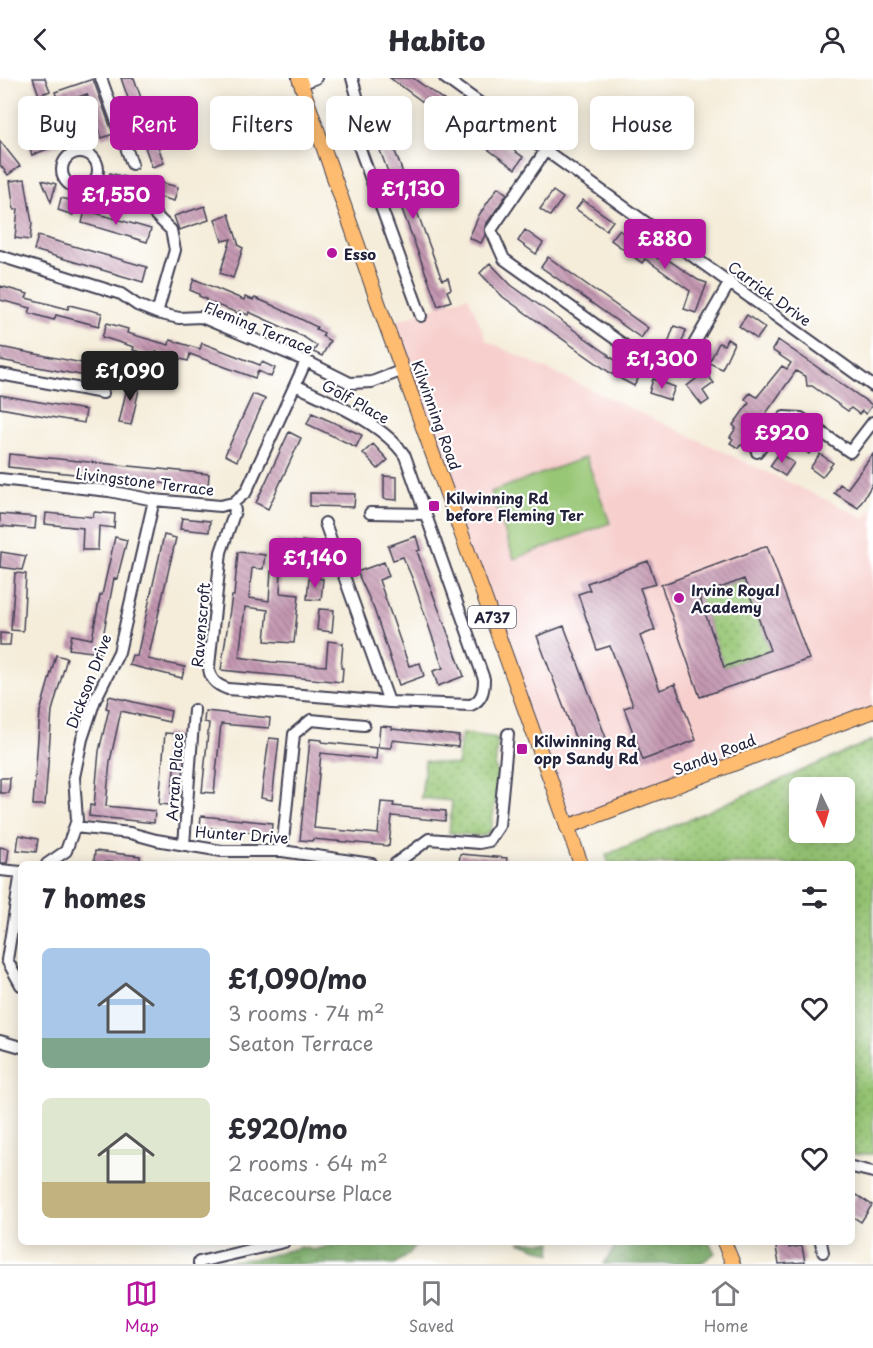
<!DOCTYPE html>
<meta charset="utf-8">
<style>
body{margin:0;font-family:"Playpen Sans",sans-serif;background:#f2f2f3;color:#2b2b33;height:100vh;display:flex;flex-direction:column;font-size:22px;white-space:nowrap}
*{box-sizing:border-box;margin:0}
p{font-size:20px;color:#7c7c81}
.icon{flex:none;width:33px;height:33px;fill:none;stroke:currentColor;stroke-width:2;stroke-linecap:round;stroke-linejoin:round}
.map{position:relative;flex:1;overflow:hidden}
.panel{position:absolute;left:18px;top:783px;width:837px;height:384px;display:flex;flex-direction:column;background:#fff;border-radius:9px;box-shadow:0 3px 15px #0003}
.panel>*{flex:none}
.guide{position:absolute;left:18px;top:18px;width:837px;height:54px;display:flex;gap:12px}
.needle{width:39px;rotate:175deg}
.fabs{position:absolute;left:789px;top:699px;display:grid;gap:12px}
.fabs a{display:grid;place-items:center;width:66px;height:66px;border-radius:9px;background:#fff;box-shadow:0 3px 15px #0003;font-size:30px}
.price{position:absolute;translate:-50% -51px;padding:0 14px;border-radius:6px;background:#b5179e;color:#fff;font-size:20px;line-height:39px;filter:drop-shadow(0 2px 3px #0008)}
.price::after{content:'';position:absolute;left:50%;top:36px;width:18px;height:14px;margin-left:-9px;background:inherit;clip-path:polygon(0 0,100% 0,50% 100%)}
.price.on{background:#222;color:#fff}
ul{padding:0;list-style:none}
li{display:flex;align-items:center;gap:18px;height:150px;padding:0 24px}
li span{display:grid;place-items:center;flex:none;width:168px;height:120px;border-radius:9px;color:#555}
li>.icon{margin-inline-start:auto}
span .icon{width:72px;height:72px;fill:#fffc;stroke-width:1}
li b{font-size:26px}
h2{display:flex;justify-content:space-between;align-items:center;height:72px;padding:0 24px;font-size:26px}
.tag{padding:0 21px;border-radius:9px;background:#fff;box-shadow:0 3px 15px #0003;font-size:21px;line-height:54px}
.tag.on{background:#b5179e;color:#fff}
header{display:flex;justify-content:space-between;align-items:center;height:78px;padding:0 24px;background:#fff;font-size:27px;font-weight:800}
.tabs{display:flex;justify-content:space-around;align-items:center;height:84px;border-top:2px solid #e1e1e2;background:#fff;font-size:16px;color:#7c7c81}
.tabs a{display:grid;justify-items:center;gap:3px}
.tabs .on{color:#b5179e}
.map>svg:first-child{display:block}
.built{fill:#f7d0ce}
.grass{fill:url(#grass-dots);stroke:#5c7458;stroke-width:1.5;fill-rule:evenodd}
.forest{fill:url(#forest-crowns);stroke:#4e6650;stroke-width:1.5}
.green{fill:#97c675;stroke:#5c7458;stroke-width:1.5}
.building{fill:url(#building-back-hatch);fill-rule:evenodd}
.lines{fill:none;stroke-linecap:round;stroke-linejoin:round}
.minor-casing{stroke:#424053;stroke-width:14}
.major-casing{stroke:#424053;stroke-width:16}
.minor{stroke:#fff;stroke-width:10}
.major{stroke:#febc70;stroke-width:14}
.poi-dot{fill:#b5179e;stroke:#fff;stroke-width:2}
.labels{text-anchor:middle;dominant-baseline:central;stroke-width:4.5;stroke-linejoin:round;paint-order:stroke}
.shield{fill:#fff;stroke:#646476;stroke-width:1.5}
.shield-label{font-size:14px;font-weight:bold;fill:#22223b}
.poi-label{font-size:15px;font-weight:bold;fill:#22223b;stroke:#fff;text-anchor:start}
.street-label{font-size:15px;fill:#22223b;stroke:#fff}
</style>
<header><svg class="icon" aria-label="back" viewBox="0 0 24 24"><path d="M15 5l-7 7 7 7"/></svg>Habito<svg class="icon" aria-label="person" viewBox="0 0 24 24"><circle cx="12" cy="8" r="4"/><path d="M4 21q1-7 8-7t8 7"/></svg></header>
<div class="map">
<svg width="873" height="1186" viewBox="0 0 873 1186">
<defs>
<pattern id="grass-dots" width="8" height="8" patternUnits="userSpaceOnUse" patternTransform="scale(1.5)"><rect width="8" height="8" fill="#97c675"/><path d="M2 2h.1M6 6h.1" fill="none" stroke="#7ba061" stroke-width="1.8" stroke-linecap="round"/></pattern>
<pattern id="forest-crowns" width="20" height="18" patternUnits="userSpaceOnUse" patternTransform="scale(1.5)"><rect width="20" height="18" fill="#79ab66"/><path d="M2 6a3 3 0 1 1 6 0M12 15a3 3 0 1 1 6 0" fill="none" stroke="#638b55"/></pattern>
<pattern id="building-back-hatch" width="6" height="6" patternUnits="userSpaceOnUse" patternTransform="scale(1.5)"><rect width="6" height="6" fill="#c497b1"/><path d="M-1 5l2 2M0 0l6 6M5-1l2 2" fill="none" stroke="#9f7b91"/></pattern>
</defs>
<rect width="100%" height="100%" fill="#fff"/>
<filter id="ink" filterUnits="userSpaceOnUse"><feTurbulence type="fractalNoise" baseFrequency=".0167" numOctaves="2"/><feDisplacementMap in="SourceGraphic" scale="12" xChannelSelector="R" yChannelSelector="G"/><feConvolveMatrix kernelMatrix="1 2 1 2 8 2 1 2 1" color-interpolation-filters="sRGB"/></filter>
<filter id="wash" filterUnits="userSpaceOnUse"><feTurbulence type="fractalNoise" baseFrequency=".008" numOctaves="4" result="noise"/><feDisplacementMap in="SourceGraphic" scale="24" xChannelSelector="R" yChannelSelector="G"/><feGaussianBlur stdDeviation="1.35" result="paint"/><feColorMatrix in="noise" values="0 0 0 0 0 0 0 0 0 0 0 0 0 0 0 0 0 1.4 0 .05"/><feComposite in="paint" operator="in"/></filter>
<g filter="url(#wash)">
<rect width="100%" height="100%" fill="#f5edda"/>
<path class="built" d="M 468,218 L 487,263 L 865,440 L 873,429 L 873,630 L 567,749 L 386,247 Z"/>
<path class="grass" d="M 744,501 L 770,572 L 724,589 L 699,518 Z
M 462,655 L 498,660 L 495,690 L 499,695 L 491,753 L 482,758 L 449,755 L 452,723 L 421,720 L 425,683 L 457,687 Z
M 873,662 L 873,1076 L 852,1077 L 852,786 L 609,786 L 606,777 ZM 800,710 L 844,710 L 844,754 L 800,754 Z"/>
<path class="forest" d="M 366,1164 L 419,1164 L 408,1177 L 394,1186 L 221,1186 L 236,1182 L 259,1180 L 301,1169 L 313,1172 L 328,1168 Z
M 519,1164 L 552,1164 L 551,1176 Z
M 618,1164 L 709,1164 L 715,1175 L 700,1186 L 604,1186 Z"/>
<path class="green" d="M 586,379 L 610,445 L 514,481 L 491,414 Z"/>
<g id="blocks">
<path class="building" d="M 33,0 L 45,0 L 50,13 L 39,17 Z
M 121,0 L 134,0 L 164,85 L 152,89 Z
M 390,0 L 413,0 L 523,79 L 515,91 Z
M 93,1 L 113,56 L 102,60 L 87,16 L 59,26 L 55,14 Z
M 375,22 L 388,23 L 386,46 L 373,45 Z
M 58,52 L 63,65 L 32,77 L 27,63 Z
M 388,54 L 442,202 L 448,200 L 451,211 L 447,213 L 451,223 L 438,228 L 375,59 Z
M 0,63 L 20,88 L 8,97 L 0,87 Z
M 110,95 L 125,99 L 122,112 L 106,108 Z
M 25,101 L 32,145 L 30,162 L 15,160 L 18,131 L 14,132 L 10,103 Z
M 147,101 L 178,109 L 174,123 L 143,114 Z
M 42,102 L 56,106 L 51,124 Z
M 498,109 L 507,116 L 485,148 L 485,157 L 481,165 L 469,160 L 479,137 Z
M 553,113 L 563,120 L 550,138 L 540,131 Z
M 61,120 L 77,124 L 73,137 L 58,132 Z
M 583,122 L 613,143 L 606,152 L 576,131 Z
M 205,128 L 209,142 L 179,152 L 174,138 Z
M 85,132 L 151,151 L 147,164 L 82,145 Z
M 229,136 L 239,168 L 243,170 L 233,200 L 220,195 L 231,161 L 222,163 L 215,141 Z
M 525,152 L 543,165 L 536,176 L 518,163 Z
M 619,152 L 658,181 L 661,177 L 698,202 L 707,205 L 696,235 L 684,231 L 690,213 L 645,181 L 642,185 L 611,162 Z
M 38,158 L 147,189 L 143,204 L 34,172 Z
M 548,179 L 648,250 L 641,260 L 541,189 Z
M 490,185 L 511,207 L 609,277 L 608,278 L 641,296 L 634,308 L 612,296 L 503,219 L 480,195 Z
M 194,201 L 244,222 L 245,219 L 253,222 L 255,220 L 272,227 L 317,249 L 316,251 L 324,255 L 322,258 L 330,263 L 322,278 L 313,274 L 317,268 L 302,258 L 249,234 L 248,237 L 239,233 L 238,235 L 206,223 L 206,221 L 199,218 L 199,216 L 190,212 Z
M 0,208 L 28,216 L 26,220 L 49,226 L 68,231 L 69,227 L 102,235 L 99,248 L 56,237 L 54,242 L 29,235 L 31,230 L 0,222 Z
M 747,237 L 765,250 L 757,261 L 739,248 Z
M 107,245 L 128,251 L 127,255 L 169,267 L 170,262 L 200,271 L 202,265 L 260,287 L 262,284 L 275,290 L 271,299 L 258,293 L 255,300 L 190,276 L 188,283 L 156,274 L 155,278 L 133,272 L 134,269 L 102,259 Z
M 674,248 L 686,252 L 679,272 L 667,268 Z
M 727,261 L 734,265 L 722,291 L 709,285 L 719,265 L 724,267 Z
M 778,262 L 872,327 L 866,336 L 862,333 L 859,336 L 851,330 L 848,333 L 812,308 L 807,308 L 806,299 L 796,293 L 743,368 L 741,367 L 738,370 L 730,365 L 733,361 L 730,359 L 736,350 L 733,347 L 749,325 L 745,321 L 750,315 L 757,319 L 782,288 L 787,291 L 791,285 L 772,272 Z
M 0,269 L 93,287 L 91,299 L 0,282 Z
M 705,294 L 714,305 L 703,313 L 709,322 L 702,327 L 687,308 Z
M 129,300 L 141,303 L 131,347 L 119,345 Z
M 653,301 L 675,309 L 670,322 L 649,315 Z
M 253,316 L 265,321 L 237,383 L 225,377 Z
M 0,317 L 86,332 L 84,345 L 0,330 Z
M 312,335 L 362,357 L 356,369 L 307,346 Z
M 799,350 L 818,363 L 809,376 L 790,362 Z
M 289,354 L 301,360 L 268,431 L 256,425 Z
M 373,366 L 388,382 L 378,391 L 363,375 Z
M 779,375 L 794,385 L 785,398 L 770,388 Z
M 9,376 L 209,396 L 208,410 L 8,389 Z
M 820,376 L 833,385 L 822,399 L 810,390 Z
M 873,376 L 873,405 L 858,430 L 834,415 L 840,406 L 847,411 Z
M 384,398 L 397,399 L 397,422 L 384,421 Z
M 310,415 L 355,416 L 354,429 L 310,428 Z
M 94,434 L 115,436 L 114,450 L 99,448 L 98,472 L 82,472 L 83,450 L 45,446 L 46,435 L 93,439 Z
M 0,436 L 36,439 L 35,451 L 0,448 Z
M 182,440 L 210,443 L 209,454 L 180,451 Z
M 164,457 L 176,460 L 148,581 L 185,589 L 182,600 L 129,587 L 132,577 L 137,578 Z
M 416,458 L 420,472 L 417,473 L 422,487 L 464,598 L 438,608 L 433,593 L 443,590 L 413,502 L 403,479 L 393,482 L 388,468 Z
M 115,459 L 127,462 L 117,501 L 114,500 L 100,575 L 69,571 L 72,557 L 92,561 L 100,517 L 102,517 Z
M 276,462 L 302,465 L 302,463 L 316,465 L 312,492 L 298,490 L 300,479 L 274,476 Z
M 352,466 L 354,474 L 345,477 L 342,469 Z
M 767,468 L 809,581 L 700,619 L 661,507 ZM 744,501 L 770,572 L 724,589 L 699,518 Z
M 1,474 L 26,478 L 22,492 L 0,489 Z
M 238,474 L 265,477 L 263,491 L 252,490 L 249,520 L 269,523 L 271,493 L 281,494 L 280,515 L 299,517 L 294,565 L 265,563 L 268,532 L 245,529 L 239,579 L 271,584 L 326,588 L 328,563 L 343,565 L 341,590 L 343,590 L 342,604 L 221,592 L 232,518 L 234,518 Z
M 648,483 L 656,506 L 640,510 L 655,552 L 640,558 L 660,612 L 675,606 L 696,662 L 643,682 L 624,630 L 633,627 L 610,568 L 597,572 L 578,516 L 590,512 L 587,505 Z
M 384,484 L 389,498 L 379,502 L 409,588 L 420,585 L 424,598 L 399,607 L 374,531 L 357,494 Z
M 15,495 L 26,496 L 23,553 L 11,552 Z
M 309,499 L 323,501 L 321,522 L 307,521 Z
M 319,531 L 334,532 L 332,554 L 317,552 Z
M 564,548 L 606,660 L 579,670 L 537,558 Z
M 0,555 L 11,556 L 10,567 L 0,567 Z
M 56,577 L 67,580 L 52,633 L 45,727 L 33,727 L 40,634 Z
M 109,618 L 171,633 L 169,644 L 121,633 L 110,683 L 106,728 L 155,733 L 154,745 L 89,738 L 90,727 L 94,728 L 99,673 L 109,631 L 106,630 Z
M 205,633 L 270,640 L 269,650 L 221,646 L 214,715 L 202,714 L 209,645 L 204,644 Z
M 380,648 L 392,649 L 392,651 L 459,658 L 458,669 L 392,662 L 391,670 L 378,669 Z
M 165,655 L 177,656 L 171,727 L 159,726 Z
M 269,660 L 279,661 L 272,722 L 261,720 Z
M 310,661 L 322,662 L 322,664 L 377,670 L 376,681 L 321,675 L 314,750 L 378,756 L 381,724 L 394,725 L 393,728 L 446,733 L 445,743 L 392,738 L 389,768 L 313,761 L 312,763 L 300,762 Z
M 0,700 L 10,700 L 9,715 L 0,715 Z
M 201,738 L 272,745 L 271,756 L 200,749 Z
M 19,757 L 38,761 L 36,774 L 17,772 Z
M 0,769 L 9,771 L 7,785 L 0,785 Z
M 95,773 L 140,778 L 140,786 L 107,784 L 96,786 L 96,784 L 94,783 Z
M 460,776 L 507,780 L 506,786 L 459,786 Z
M 857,1117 L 872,1127 L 861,1144 L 852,1138 L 852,1124 Z
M 775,1164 L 788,1164 L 789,1170 L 802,1168 L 805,1184 L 779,1186 Z"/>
</g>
</g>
<g filter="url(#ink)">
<use href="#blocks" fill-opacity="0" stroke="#424053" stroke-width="1.5"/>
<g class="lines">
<g class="minor-casing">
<path id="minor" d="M 101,0 L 132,86
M 352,0 L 357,18 L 353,52 L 421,238
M 445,0 L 873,308
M 301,6 L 316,0
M 546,72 L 491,152 L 504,181 L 649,285 L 679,289 L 689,287 L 694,266 L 730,204
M62 92a18 18 0 1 1 36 0a18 18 0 1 1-36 0Z
M 90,107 L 102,116 L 149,131 L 171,152 L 175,172 L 157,235
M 0,178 L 121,216 L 137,227 L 157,235 L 179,240 L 201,239 L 306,283 L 350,305 L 372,304 L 403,292
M 0,296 L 103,315
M 757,374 L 784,339 L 801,340 L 850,374 L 873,344
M 0,401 L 109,413 L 154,422 L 220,428 L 233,425 L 246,414 L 306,283
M 233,425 L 235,433 L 221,474 L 209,588 C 209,601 216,607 228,611 L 389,624 L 471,627 C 482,622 484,613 484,601 L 405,378 C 383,345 330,324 295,307
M 370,435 L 426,436
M 325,445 L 389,624
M 75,749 L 130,755 L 156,762 L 222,773 L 282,773 L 372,786
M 184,767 L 194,632
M 282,773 L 294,656 L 311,642 L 364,647
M 47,786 L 66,773 L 77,742 L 74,699 L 82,661 L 95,622 L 119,574 L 154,422
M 395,786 L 429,761 L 479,765 L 489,763 L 499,748 L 508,656
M 0,792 L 21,794
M 21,794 L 7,882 L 21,907
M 0,963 L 21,969
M 852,1089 L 873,1094
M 821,1164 L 823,1174
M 199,1186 L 199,1184 L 284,1164"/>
</g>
<g class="major-casing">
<path id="major" d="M 299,0 L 386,247 L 581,786
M 567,749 L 873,633
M 724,1164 L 733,1186"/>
</g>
<use href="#minor" class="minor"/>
<use href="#major" class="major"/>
</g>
</g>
<g class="poi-dot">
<circle cx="332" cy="175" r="6"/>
<rect x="428" y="422" width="12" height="12" rx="3"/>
<circle cx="679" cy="520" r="6"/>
<rect x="516" y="665" width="12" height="12" rx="3"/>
</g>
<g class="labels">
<rect class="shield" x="468" y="528" width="48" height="22" rx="4.5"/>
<g class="shield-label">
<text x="492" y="539">A737</text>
</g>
<g class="poi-label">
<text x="344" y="175">Esso</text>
<text x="446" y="419">Kilwinning Rd<tspan x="446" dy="17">before Fleming Ter</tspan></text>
<text x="691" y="511">Irvine Royal<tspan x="691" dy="17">Academy</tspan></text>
<text x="534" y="662">Kilwinning Rd<tspan x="534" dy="17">opp Sandy Rd</tspan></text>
</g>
<g class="street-label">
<text transform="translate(770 215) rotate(36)">Carrick Drive</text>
<text transform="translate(259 249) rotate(22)">Fleming Terrace</text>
<text transform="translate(356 323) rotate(29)">Golf Place</text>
<text transform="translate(437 337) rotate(70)">Kilwinning Road</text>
<text transform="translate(145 403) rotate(7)">Livingstone Terrace</text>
<text transform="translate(200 547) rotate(-85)">Ravenscroft</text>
<text transform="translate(88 603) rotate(-69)">Dickson Drive</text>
<text transform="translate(714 676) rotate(-21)">Sandy Road</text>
<text transform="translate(174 699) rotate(-86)">Arran Place</text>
<text transform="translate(242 756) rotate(4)">Hunter Drive</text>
</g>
</g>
</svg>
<div class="fabs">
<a><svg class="needle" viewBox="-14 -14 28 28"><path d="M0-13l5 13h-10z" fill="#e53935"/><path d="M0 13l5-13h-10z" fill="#7c7c81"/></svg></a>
</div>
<b class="price" style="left:413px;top:142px">£1,130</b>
<b class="price" style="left:116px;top:148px">£1,550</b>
<b class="price" style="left:665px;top:192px">£880</b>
<b class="price" style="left:662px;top:312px">£1,300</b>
<b class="price on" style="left:130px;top:324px">£1,090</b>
<b class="price" style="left:782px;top:386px">£920</b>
<b class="price" style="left:315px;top:511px">£1,140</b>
<div class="guide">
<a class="tag">Buy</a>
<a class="tag on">Rent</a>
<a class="tag">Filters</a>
<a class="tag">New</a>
<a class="tag">Apartment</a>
<a class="tag">House</a>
</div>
<section class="panel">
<h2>7 homes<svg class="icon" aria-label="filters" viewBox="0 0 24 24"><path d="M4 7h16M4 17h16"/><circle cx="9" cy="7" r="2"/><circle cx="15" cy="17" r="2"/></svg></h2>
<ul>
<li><span style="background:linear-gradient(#a9c7e8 75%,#7fa58c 0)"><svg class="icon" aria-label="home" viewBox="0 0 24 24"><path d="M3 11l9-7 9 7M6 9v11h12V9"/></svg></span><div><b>£1,090/mo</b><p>3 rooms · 74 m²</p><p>Seaton Terrace</p></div><svg class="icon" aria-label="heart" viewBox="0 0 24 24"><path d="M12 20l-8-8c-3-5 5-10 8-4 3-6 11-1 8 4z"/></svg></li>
<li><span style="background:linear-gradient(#dfe7d0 70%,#c2b280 0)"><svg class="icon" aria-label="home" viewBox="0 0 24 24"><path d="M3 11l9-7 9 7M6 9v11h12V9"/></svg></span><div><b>£920/mo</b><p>2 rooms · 64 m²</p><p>Racecourse Place</p></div><svg class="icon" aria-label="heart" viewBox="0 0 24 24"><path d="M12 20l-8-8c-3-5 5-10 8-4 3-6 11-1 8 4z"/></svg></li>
</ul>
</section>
</div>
<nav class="tabs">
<a class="on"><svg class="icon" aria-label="map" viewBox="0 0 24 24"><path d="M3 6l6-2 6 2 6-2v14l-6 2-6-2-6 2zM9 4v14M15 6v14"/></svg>Map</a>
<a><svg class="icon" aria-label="saved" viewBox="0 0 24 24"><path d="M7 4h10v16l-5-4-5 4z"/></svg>Saved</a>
<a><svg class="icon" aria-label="home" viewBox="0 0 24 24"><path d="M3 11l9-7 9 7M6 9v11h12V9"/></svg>Home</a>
</nav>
